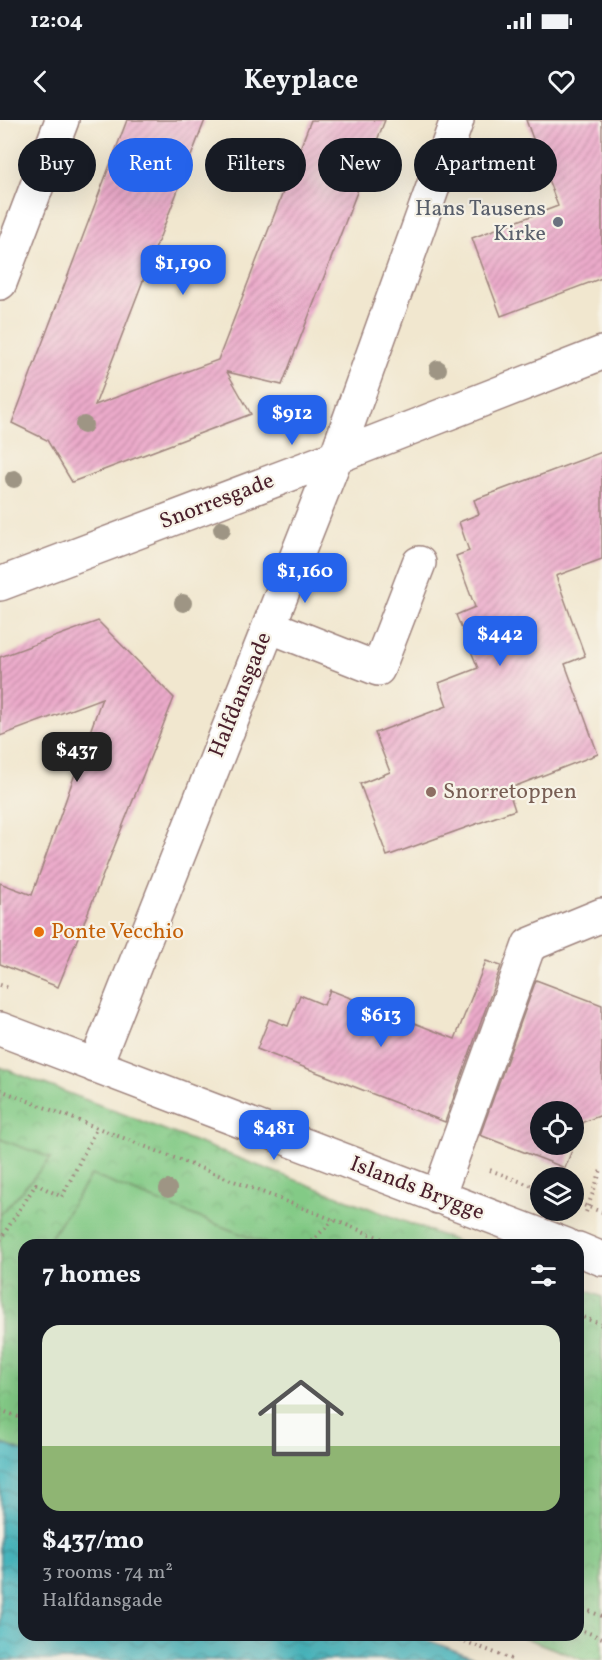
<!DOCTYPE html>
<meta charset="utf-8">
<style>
body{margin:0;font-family:Vollkorn,serif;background:#242831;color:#f1f3f6;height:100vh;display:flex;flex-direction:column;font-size:22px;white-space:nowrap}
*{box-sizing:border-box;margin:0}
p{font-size:20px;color:#9ea1a6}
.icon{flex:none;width:33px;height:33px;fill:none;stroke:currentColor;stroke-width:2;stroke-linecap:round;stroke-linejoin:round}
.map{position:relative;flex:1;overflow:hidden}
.drawer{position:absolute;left:18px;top:1119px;width:566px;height:402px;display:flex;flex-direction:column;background:#171b24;border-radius:18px;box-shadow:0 6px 24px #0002}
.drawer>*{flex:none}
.hud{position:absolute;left:18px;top:18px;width:567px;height:54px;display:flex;gap:12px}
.fabs{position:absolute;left:530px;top:981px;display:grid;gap:12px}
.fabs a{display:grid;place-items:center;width:54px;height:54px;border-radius:50%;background:#171b24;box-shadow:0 6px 24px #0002;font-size:30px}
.price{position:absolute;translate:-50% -51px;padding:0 14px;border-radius:12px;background:#2563eb;color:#fff;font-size:20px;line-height:39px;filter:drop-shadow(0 2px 3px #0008)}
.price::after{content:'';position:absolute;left:50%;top:36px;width:18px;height:14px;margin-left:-9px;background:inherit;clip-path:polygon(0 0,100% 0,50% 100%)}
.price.selected{background:#222;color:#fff}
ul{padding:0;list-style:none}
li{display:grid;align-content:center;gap:12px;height:318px;padding:0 24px}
li span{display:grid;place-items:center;height:186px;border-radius:18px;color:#555}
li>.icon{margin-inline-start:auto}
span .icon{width:108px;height:108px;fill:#fffc;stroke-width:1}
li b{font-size:26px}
h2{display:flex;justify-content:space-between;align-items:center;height:72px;padding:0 24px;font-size:26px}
.tag{padding:0 21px;border-radius:27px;background:#171b24;box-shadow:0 6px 24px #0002;font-size:21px;line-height:54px}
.tag.selected{background:#2563eb;color:#fff}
.status{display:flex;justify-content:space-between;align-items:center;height:42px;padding:0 30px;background:#171b24;direction:ltr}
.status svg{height:16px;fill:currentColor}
header{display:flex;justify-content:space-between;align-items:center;height:78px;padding:0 24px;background:#171b24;font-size:27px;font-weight:700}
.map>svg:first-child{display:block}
.park{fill:url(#park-crowns);stroke:#667458;stroke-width:1.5}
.garden{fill:#83ca86;stroke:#667458;stroke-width:1.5}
.water{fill:url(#water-waves);stroke:#4a6c76;stroke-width:1.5}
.building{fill:url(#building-hatch);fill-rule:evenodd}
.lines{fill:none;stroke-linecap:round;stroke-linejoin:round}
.minor-casing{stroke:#9e837d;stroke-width:36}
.path{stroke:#9e837d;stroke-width:4;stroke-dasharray:1.5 4.5;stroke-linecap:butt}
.minor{stroke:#fff;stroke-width:33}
.tree{fill:#9e9584}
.worship-dot{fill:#6b7280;stroke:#f7f3e8;stroke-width:2}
.education-dot{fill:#8d6e63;stroke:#f7f3e8;stroke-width:2}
.food-dot{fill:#e8710a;stroke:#f7f3e8;stroke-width:2}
.labels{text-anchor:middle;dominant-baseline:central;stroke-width:4.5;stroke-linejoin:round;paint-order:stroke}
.worship-label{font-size:22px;fill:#5b616d;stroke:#f7f3e8;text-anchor:end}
.street-label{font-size:22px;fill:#4a1f2b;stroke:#f7f3e8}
.education-label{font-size:22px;fill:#785e54;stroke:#f7f3e8;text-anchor:start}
.food-label{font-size:22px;fill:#c56008;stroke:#f7f3e8;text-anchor:start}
</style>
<div class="status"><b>12:04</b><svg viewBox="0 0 49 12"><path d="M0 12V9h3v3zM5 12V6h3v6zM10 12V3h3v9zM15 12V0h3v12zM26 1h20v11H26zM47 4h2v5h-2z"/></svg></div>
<header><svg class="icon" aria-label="back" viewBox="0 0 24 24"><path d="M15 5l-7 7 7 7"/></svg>Keyplace<svg class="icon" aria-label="heart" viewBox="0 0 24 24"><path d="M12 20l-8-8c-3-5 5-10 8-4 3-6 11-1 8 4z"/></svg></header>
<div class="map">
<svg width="602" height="1540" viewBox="0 0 602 1540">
<defs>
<pattern id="park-crowns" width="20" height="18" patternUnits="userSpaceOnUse" patternTransform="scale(1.5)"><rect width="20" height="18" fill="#83ca86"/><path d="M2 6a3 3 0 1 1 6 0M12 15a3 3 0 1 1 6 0" fill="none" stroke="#73ad74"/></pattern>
<pattern id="water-waves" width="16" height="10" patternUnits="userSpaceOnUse" patternTransform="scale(1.5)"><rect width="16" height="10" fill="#4ab9c1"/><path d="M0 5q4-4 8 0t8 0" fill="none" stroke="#40969d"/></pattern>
<pattern id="building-hatch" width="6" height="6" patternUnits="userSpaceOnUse" patternTransform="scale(1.5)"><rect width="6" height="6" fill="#ecabcb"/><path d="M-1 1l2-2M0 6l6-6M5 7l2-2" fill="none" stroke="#c18ba5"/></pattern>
</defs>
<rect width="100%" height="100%" fill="#f7f3e8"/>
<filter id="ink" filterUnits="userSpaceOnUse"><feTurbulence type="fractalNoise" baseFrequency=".0167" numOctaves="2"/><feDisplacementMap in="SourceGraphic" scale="12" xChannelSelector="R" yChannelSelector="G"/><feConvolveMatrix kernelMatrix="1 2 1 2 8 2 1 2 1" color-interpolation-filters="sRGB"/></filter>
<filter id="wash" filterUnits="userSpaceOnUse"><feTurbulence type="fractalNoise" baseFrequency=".008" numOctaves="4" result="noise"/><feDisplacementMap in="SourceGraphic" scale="24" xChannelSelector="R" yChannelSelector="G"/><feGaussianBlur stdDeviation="1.35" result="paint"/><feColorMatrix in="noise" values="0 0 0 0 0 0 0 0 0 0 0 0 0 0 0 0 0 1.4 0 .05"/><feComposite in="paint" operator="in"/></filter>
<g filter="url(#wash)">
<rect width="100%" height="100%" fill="#f1e7cf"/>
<path class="park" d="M 0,947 L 466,1125 L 24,1125 L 24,1332 L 0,1323 Z
M 578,1167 L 602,1177 L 602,1540 L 583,1540 L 517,1515 L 578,1515 Z"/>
<path class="garden" d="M 0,1019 L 51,1038 L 0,1095 Z
M 91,1055 L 269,1125 L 53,1125 L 47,1123 Z"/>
<path class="water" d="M 0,1323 L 24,1332 L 24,1515 L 415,1515 L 480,1540 L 0,1540 Z"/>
<g id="blocks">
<path class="building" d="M 127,0 L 205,0 L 95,285 L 218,240 L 311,0 L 385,0 L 282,265 L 227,252 L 251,294 L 72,362 L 47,320 L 12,303 Z
M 526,0 L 602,0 L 602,158 L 501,196 L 472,118 L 558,86 Z
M 602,332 L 602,439 L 556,456 L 585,536 L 565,544 L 598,634 L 508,669 L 515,690 L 387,736 L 360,664 L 390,652 L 375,613 L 447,586 L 439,563 L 478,548 L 456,495 L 475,487 L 456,436 L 469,431 L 459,402 L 479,394 L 474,380 Z
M 98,501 L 174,578 L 58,867 L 0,844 L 0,763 L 32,775 L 102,578 L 0,616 L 0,537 Z
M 486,841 L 501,846 L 445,1002 L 257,929 L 269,899 L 288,906 L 300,875 L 324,885 L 330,870 L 455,919 Z
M 536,860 L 602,885 L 602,995 L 583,1002 L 565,1048 L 480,1015 ZM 540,992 L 573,992 L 573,1024 L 540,1024 Z"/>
</g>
</g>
<g filter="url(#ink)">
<use href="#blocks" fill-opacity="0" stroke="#9e837d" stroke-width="1.5"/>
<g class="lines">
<g class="minor-casing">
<path id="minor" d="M 0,163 L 62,0
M 0,464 L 336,337 L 602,233
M 269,506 L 378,549 L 419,443
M 0,909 L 566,1125
M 95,946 L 336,337 L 457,0
M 438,1077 L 529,825 L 602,795
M 578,1129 L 602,1139"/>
</g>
<path class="path" d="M 0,865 L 9,868
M 0,970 L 398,1125
M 490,1050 L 540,1069
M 573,1081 L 602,1092
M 586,1092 L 602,1047
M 0,1120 L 36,1064 L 62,1077 L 97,1007
M 307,1125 L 334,1100
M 578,1195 L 602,1205
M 0,1290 L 24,1299
M 578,1487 L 602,1496
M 578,1509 L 602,1518
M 448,1515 L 514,1540"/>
<use href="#minor" class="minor"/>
</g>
<g class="tree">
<circle cx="438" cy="249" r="9"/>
<circle cx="84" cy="305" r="9"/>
<circle cx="14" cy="359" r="9"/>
<circle cx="222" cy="409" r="9"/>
<circle cx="183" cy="483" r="9"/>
<circle cx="168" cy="1069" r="9"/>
</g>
</g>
<circle class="worship-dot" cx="558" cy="102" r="6"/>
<circle class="education-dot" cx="431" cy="672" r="6"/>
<circle class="food-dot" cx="39" cy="812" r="6"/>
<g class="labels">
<g class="worship-label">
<text x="546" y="89">Hans Tausens<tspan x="546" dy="25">Kirke</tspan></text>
</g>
<g class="street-label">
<text transform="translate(217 382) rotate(-21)">Snorresgade</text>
<text transform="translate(241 575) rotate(-68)">Halfdansgade</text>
<text transform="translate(417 1069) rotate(21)">Islands Brygge</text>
</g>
<g class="education-label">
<text x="443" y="672">Snorretoppen</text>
</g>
<g class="food-label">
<text x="51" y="812">Ponte Vecchio</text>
</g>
</g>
</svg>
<div class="fabs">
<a><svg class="icon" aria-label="locate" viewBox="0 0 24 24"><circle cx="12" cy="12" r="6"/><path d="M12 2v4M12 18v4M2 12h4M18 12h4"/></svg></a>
<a><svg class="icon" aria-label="layers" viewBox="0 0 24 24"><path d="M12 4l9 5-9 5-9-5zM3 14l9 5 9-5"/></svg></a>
</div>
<b class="price" style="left:183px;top:176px">$1,190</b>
<b class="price" style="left:292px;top:326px">$912</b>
<b class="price" style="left:305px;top:484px">$1,160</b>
<b class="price" style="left:500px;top:547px">$442</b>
<b class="price selected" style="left:77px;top:663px">$437</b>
<b class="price" style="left:381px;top:928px">$613</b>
<b class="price" style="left:274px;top:1041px">$481</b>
<div class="hud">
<a class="tag">Buy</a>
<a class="tag selected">Rent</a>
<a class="tag">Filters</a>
<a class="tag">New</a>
<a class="tag">Apartment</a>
</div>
<section class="drawer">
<h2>7 homes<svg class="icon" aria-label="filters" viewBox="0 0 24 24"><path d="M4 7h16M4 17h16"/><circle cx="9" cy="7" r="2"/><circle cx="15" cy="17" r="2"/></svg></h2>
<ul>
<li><span style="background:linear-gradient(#dfe7d0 65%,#8fb573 0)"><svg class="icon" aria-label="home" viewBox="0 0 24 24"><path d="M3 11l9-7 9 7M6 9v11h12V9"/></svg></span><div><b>$437/mo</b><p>3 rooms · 74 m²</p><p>Halfdansgade</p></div></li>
</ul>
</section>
</div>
